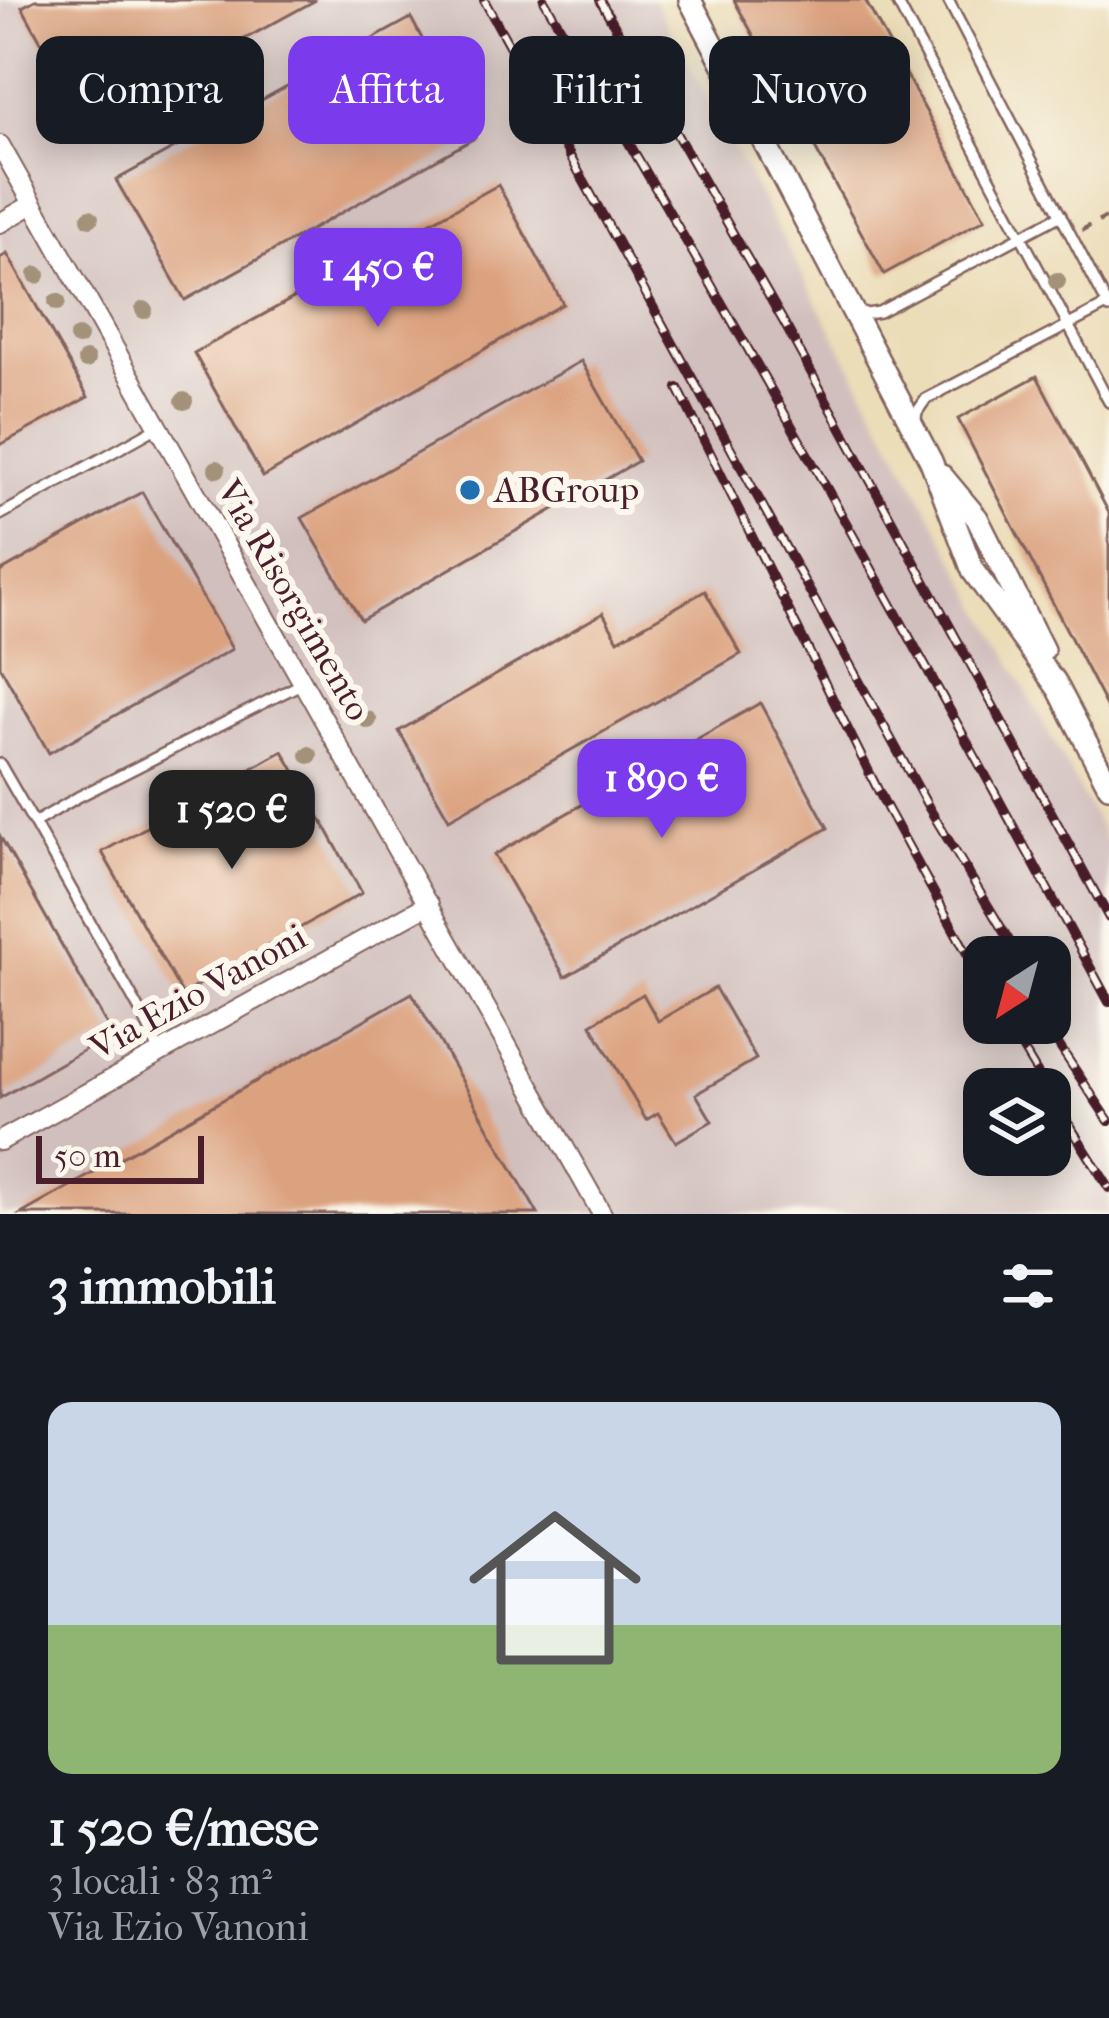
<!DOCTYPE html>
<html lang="it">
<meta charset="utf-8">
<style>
body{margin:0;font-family:"IM FELL French Canon",serif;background:#242831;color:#f1f3f6;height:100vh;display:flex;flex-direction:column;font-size:45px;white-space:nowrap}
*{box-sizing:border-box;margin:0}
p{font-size:39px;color:#9ea1a6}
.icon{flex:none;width:66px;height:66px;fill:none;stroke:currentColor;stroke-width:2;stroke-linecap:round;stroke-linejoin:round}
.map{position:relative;height:1214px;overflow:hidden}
.drawer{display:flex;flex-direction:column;background:#171b24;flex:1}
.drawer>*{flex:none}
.hud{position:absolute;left:36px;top:36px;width:1038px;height:108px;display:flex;gap:24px}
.needle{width:78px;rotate:216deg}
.fabs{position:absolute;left:963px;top:936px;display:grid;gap:24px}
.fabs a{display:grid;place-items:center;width:108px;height:108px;border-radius:24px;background:#171b24;box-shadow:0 6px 30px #0003;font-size:60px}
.scale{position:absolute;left:36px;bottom:30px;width:168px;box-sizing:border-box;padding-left:12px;border:6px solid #4a1f2b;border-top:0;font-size:33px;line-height:42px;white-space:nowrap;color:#4a1f2b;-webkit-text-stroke:9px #fbf7ec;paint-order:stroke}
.price{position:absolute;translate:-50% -102px;padding:0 27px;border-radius:24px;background:#7c3aed;color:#fff;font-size:39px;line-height:78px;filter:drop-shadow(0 3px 6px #0008)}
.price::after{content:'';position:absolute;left:50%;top:72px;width:36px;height:27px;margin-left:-18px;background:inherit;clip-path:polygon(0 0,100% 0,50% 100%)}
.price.on{background:#222;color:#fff}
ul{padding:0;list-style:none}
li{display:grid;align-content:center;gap:24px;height:636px;padding:0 48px}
li span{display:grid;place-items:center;height:372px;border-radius:24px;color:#555}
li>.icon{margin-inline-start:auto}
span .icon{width:216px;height:216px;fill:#fffc;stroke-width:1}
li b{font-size:51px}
h2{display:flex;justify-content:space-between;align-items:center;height:144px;padding:0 48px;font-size:51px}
.tag{padding:0 42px;border-radius:24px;background:#171b24;box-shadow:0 6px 30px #0003;font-size:42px;line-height:108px}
.tag.on{background:#7c3aed;color:#fff}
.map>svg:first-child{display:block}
.industrial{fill:#d1bfbd;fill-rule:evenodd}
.building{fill:#dba27f}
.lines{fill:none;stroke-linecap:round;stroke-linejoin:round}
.service-casing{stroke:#83625d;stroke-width:14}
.minor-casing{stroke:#83625d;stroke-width:22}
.tertiary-casing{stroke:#83625d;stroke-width:26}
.path{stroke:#83625d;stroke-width:4.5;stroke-dasharray:9 9;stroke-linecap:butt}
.service{stroke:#fff;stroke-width:9}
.minor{stroke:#fff;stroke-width:18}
.tertiary{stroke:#fff;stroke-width:21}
.rail-casing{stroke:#4a1f2b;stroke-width:10}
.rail{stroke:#fbf7ec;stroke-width:6;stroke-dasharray:18;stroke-linecap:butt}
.tree{fill:#a39279}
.poi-dot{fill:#1f6fb2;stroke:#fbf7ec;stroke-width:4.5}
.labels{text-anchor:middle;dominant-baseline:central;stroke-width:12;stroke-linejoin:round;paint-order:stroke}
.poi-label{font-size:36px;fill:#4a1f2b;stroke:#fbf7ec;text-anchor:start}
.street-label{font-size:36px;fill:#4a1f2b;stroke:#fbf7ec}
</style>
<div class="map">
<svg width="1109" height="1214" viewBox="0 0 1109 1214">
<rect width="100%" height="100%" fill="#fbf7ec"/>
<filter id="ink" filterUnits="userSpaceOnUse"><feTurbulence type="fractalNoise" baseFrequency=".00833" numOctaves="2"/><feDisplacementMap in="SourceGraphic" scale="24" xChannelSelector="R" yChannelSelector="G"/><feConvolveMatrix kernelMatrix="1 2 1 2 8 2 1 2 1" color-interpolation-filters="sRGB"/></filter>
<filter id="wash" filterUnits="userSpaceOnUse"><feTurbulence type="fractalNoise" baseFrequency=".004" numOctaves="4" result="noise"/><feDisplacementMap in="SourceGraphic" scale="48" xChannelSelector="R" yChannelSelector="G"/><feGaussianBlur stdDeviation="2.7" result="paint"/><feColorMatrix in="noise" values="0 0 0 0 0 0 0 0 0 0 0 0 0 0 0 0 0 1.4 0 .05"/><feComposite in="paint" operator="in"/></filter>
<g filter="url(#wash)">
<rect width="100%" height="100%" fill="#ecddb9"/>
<path class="industrial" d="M 0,0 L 654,0 L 1109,845 L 1109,1214 L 0,1214 ZM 984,957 L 1050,957 L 1050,1023 L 984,1023 ZM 984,1089 L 1050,1089 L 1050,1155 L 984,1155 Z"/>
<g id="blocks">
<path class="building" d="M 35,0 L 316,0 L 87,125 L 22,7 Z
M 734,0 L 865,0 L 985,219 L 884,274 Z
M 411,18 L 475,138 L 185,300 L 116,180 Z
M 498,185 L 563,304 L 263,477 L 194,353 Z
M 7,254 L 88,397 L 0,445 L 0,258 Z
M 581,361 L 638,461 L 361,620 L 302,518 Z
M 1037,376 L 1109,513 L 1109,712 L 958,419 Z
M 142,492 L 232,649 L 49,753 L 0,666 L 0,572 Z
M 705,591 L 741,654 L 449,819 L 399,731 L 603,613 L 618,640 Z
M 760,703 L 828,828 L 565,977 L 494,855 Z
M 283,751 L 362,893 L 182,994 L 102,852 Z
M 0,836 L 112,1034 L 0,1098 Z
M 715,988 L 756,1059 L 696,1094 L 712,1121 L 676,1142 L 658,1113 L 646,1120 L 591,1024 L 643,994 L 658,1021 Z
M 412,993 L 538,1214 L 21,1214 Z"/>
</g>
</g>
<g filter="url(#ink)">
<use href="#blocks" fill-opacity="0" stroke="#83625d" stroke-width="3"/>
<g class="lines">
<g class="service-casing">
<path id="service" d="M 896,0 L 1109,402
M 948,0 L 1109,308
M 858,310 L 867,314 L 879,312 L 1061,215
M 915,424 L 917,412 L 926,399 L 1109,304
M 0,515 L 158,427
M 0,764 L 34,823 L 78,797 L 303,683
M 34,823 L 144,1018 L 159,1051"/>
</g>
<g class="minor-casing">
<path id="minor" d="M 0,145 L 602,1214
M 0,223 L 33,204
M 0,1141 L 429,904"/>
</g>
<g class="tertiary-casing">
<path id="tertiary" d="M 690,0 L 931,461 L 973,571 L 1058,688
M 942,476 L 977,518 L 1043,650
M 1054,680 L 1109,786"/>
</g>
<path class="path" d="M 1082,230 L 1109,216"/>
<use href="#service" class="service"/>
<use href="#minor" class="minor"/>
<use href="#tertiary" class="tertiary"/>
<g class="rail-casing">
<path id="rail" d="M 484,0 L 929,808 L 1019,957
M 544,0 C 742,329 926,665 1109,1002
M 600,0 L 782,319 L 1109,918
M 678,388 L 887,808 L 984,984
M 1007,1023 L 1047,1089
M 1044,1023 L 1109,1121
M 1050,1094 L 1109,1188"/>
</g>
<use href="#rail" class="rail"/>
</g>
<g class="tree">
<circle cx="90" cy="218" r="9"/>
<circle cx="37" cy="275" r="9"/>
<circle cx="1057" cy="281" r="9"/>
<circle cx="57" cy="302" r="9"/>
<circle cx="144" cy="310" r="9"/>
<circle cx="78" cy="337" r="9"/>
<circle cx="86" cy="360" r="9"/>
<circle cx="184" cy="401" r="9"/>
<circle cx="217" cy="469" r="9"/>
<circle cx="368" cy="720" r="9"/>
<circle cx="309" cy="755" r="9"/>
</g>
</g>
<circle class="poi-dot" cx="470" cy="490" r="12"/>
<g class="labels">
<g class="poi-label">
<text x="494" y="490">ABGroup</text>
</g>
<g class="street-label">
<text transform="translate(294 600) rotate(60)">Via Risorgimento</text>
<text transform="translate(198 992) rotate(-29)">Via Ezio Vanoni</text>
</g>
</g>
</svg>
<div class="fabs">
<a><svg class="needle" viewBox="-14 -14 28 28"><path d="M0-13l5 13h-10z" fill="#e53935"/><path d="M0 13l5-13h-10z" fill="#9ea1a6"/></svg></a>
<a><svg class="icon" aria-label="layers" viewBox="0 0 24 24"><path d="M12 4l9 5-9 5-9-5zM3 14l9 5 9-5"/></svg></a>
</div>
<div class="scale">50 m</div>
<b class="price" style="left:378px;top:330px">1 450 €</b>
<b class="price" style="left:662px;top:841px">1 890 €</b>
<b class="price on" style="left:232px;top:872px">1 520 €</b>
<div class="hud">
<a class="tag">Compra</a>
<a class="tag on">Affitta</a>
<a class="tag">Filtri</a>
<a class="tag">Nuovo</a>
</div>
</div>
<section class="drawer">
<h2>3 immobili<svg class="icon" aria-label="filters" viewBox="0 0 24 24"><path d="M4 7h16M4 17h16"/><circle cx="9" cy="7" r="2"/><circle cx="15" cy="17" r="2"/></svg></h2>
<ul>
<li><span style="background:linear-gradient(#c9d6e8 60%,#8fb573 0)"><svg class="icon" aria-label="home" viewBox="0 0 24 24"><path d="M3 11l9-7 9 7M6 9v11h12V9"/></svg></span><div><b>1 520 €/mese</b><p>3 locali · 83 m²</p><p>Via Ezio Vanoni</p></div></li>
</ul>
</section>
